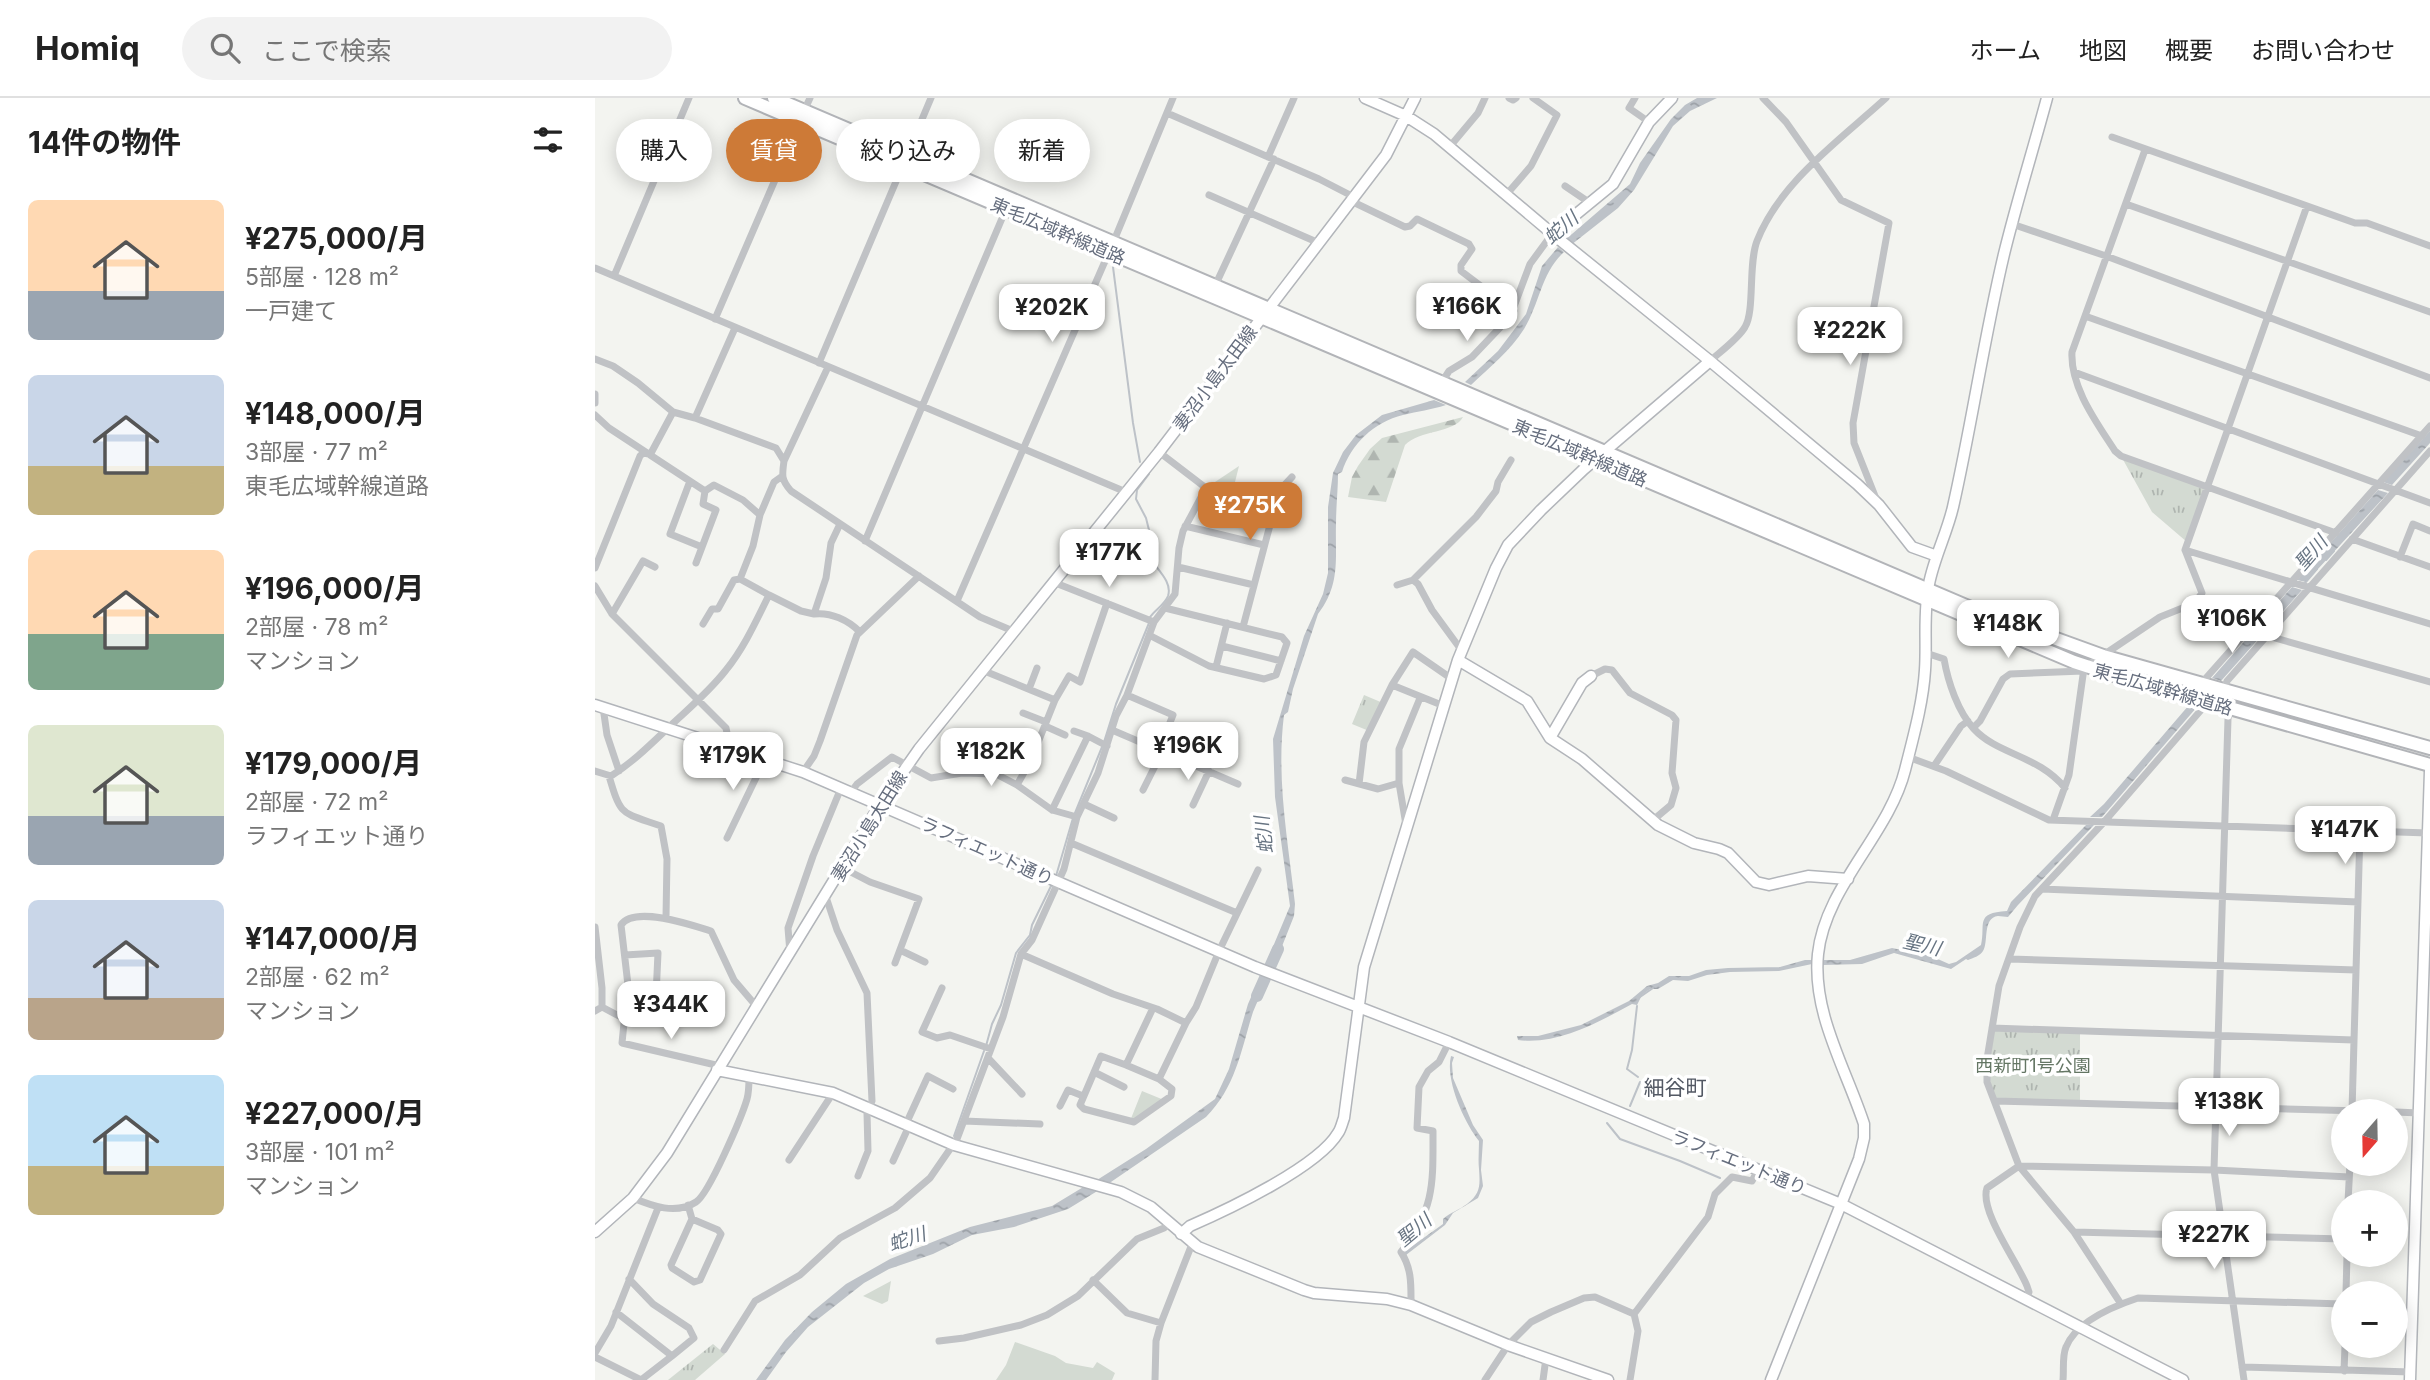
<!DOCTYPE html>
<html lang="ja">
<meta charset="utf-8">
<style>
body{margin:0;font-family:Inter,"Noto Sans JP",sans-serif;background:#f2f2f2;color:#222;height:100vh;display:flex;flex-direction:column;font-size:26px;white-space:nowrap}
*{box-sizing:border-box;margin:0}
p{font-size:23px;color:#767676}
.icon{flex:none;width:38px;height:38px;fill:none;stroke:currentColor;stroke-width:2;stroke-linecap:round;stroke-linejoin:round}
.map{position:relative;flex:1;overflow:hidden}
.details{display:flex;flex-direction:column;background:#fff;width:595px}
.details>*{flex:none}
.hud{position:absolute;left:21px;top:21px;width:665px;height:63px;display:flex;gap:14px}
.needle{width:46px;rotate:200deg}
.buttons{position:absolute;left:1736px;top:1001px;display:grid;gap:14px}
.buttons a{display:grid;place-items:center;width:77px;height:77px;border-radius:50%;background:#fff;box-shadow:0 4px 18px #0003;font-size:35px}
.price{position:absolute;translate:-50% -60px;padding:0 16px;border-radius:14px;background:#fff;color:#222;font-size:23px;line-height:46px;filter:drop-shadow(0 2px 4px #0008)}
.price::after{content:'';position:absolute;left:50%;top:42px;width:21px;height:16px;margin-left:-10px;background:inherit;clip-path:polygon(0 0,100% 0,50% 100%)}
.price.current{background:#cd7a37;color:#fff}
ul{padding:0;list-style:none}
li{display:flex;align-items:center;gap:21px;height:175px;padding:0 28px}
li span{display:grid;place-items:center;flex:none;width:196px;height:140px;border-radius:10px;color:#555}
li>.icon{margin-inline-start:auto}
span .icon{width:84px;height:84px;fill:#fffc;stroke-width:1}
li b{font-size:30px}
h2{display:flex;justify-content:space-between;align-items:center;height:84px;padding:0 28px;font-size:30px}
.tag{padding:0 24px;border-radius:32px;background:#fff;box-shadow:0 4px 18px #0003;font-size:24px;line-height:63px}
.tag.current{background:#cd7a37;color:#fff}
header{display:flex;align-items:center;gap:42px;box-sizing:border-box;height:98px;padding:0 35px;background:#fff;border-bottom:2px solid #e0e0e0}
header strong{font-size:33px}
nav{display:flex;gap:38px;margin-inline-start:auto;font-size:24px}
.search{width:490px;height:63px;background:#f2f2f2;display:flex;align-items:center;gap:18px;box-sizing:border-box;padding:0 24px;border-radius:38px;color:#767676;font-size:26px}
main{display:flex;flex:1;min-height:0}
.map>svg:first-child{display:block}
.forest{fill:url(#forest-firs)}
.park{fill:url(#park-tufts)}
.garden{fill:#d3dad2}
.water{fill:url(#water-ripples)}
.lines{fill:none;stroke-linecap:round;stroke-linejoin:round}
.stream{stroke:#bdc2c8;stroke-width:2}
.river{stroke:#bdc2c8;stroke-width:12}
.secondary-casing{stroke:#b2b5ba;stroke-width:13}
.highway-casing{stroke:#b2b4b8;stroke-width:16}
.street{stroke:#c0c2c5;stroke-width:7}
.secondary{stroke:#fff;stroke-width:10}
.highway{stroke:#fff;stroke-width:12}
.labels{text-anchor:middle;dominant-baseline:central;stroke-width:7;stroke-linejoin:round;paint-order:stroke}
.street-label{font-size:18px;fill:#666e7e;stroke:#fff}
.park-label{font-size:18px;fill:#647664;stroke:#fff}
.water-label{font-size:19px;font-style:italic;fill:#677482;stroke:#fff}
.quarter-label{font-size:21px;fill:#535964;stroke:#fff}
</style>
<header>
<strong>Homiq</strong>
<div class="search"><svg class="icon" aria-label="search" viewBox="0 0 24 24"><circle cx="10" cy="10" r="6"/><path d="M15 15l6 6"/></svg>ここで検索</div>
<nav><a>ホーム</a><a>地図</a><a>概要</a><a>お問い合わせ</a></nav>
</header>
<main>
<section class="details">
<h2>14件の物件<svg class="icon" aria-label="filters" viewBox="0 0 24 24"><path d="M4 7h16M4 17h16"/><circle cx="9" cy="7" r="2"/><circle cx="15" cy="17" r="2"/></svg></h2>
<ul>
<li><span style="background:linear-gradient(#ffd9b3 65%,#9aa5b1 0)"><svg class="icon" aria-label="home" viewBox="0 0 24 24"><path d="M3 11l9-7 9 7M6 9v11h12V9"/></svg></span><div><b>¥275,000/月</b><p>5部屋 · 128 m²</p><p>一戸建て</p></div></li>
<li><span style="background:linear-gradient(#c9d6e8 65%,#c2b280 0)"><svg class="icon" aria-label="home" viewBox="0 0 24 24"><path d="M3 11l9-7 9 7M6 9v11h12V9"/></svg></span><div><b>¥148,000/月</b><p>3部屋 · 77 m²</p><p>東毛広域幹線道路</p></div></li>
<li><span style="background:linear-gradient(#ffd9b3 60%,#7fa58c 0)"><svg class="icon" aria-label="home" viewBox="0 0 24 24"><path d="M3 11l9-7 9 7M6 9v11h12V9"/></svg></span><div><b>¥196,000/月</b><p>2部屋 · 78 m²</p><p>マンション</p></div></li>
<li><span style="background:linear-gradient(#dfe7d0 65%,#9aa5b1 0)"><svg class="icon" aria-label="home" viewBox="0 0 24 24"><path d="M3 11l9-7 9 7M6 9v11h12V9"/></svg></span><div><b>¥179,000/月</b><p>2部屋 · 72 m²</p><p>ラフィエット通り</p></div></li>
<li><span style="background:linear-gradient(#c9d6e8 70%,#b9a48a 0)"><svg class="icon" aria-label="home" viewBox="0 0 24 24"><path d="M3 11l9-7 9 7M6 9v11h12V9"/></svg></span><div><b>¥147,000/月</b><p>2部屋 · 62 m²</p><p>マンション</p></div></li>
<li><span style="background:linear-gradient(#bfe0f5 65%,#c2b280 0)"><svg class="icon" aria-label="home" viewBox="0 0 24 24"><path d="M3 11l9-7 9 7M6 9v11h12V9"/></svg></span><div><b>¥227,000/月</b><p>3部屋 · 101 m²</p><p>マンション</p></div></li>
</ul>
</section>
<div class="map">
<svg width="1835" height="1282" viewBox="0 0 1835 1282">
<defs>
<pattern id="forest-firs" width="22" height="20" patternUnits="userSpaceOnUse" patternTransform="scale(1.75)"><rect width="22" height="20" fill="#d3dad2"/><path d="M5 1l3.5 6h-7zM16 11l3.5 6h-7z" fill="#afb5b0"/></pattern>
<pattern id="park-tufts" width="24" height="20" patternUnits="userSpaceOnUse" patternTransform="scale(1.75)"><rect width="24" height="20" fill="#d3dad2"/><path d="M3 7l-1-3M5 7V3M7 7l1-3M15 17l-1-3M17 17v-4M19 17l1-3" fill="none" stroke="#afb5b0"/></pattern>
<pattern id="water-ripples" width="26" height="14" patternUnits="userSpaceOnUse" patternTransform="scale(1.75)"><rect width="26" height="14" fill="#bdc2c8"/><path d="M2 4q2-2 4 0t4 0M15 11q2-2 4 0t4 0" fill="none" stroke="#9da2a8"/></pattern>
</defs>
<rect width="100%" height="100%" fill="#f3f4f0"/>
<path class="forest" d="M 868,319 C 860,335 824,332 810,347 L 791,404 L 753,399 L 757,379 L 763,368 L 775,351 L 787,340 Z"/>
<path class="park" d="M 1526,358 L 1612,388 L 1592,444 L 1557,414 Z
M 644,368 L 637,396 L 611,390 Z
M 769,597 L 788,605 L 774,633 L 757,626 Z
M 1397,930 L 1485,933 L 1485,1005 L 1400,1003 L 1392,984 Z
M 547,993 L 569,1002 L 535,1023 Z
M 296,1183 L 293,1203 L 287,1206 L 268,1198 Z
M 118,1246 L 130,1256 L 100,1282 L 73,1282 Z"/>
<path class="garden" d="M 420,1244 L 460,1258 L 471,1265 L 498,1270 L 502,1264 L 520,1275 L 517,1282 L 401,1282 L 411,1267 Z"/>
<path class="water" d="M 1102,0 L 1122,0 L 1095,13 L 1078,28 L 1039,92 L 1023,110 L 976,147 L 970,142 L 1035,86 L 1045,65 L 1076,21 L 1090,7 Z
M 963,149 L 969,154 C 946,175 945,205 929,231 C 916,252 894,270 876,287 L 870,284 L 903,253 L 931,216 L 947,168 Z
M 839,302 L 851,307 C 836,312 823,313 808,317 C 779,324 756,346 747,374 L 743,376 C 743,393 741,409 741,426 C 740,460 746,486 723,516 L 698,591 L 693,614 L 689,617 C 681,681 693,742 700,806 L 699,818 L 680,866 L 672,863 L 695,808 L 680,699 L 678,641 L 709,538 L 728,496 L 733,475 L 733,409 L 738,375 L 748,354 L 761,337 L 787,317 Z
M 1835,333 L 1835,345 L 1797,387 L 1788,384 Z
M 1783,392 L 1793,395 L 1711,484 L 1702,482 Z
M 1697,489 L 1707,492 L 1626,583 L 1617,580 Z
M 1594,607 L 1602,609 L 1507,719 L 1495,719 L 1509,706 Z
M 1491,727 L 1499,727 L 1423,807 L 1413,819 C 1410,819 1406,818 1403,818 C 1387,820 1394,844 1388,853 C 1385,858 1378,860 1373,862 L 1371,861 L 1356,871 L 1299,855 L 1267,866 L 1228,867 L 1228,862 L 1255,862 L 1297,850 L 1336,858 L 1354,866 L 1361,864 L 1386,847 C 1391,826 1379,815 1412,813 L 1416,804 Z
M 1210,862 L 1217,862 L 1217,866 L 1184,873 L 1135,874 L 1112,877 L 1093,883 L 1078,882 L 1063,891 L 1055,891 L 1047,897 L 1042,907 L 1037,906 C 1002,925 963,947 923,942 L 922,938 L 943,938 L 986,927 L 1034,903 L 1052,888 L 1063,885 L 1074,878 L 1094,878 L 1111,872 L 1133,870 L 1185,869 Z
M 664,881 L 672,884 C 667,894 662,904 658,914 C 646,952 641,989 611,1019 L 513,1086 L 502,1082 L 551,1051 L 620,1001 L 634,971 L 653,906 Z
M 856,958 L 859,959 L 857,965 L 858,980 L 878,1027 L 888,1042 L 886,1072 L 888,1088 L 883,1100 L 858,1115 L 850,1127 L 811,1157 L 809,1154 L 848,1126 L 848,1121 C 856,1114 864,1112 872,1106 C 886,1095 885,1087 884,1071 C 883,1062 884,1052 884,1043 C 869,1024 850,982 856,958 Z
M 490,1088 L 504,1092 L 473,1111 L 419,1129 L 377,1137 L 338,1156 L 294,1171 L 269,1185 L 213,1229 L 191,1254 L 171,1282 L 161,1282 L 190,1242 L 217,1214 L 251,1186 L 295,1161 L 375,1129 L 457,1108 Z"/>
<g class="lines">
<path class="stream" d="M 518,169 L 538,325 L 545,364
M 554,376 L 542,392 L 541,401 L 551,420 L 555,436 L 554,458 C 560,470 578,483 573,498 C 570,506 560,512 555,519
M 1731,462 L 1739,453
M 1710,485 L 1722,471
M 509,644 L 521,606 L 554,525
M 480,715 L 507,649
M 461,778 L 478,720
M 1045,899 L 1058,890
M 1042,908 L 1037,952 L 1032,971 L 1043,979
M 391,948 L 397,926 L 406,907 L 421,855 L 435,837 L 437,827 L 457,786
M 1035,1008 L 1045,984
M 1012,1025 L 1025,1041 L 1085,1063 L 1125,1080
M 359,1038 L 389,953"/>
<path class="river" d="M 662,898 L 683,851"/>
<g class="secondary-casing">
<path id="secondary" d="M 770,0 L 811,18 L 839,36 L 960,138 L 1115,263 L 1262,386 L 1284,407 L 1317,449 L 1342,458
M 957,136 L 1018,86 L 1054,24 L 1077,0
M 863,562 L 932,603 L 955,640 L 987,661 L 1063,727 L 1099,745 L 1124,751 L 1133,755 L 1161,784 L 1174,787 L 1213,778 L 1253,781
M 0,607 L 208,674 L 660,869 L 854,944 L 1246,1106 L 1588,1282
M 955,640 L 987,585 L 996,578
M 122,972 L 238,995 L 359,1047 L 526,1094 L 556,1109 L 603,1149 L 709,1192 L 719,1195 L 792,1201 L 816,1207 L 913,1247 L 1013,1282
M 0,1134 L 38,1100 L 72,1055 L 285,707 L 324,651 L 564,354 L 759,99 L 791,57 L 820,0
M 586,1136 L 595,1128 C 632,1112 723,1069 743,1035 C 746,1031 747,1025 749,1020 L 769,869 L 863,562 L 901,470 L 913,447 L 946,412 L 989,371 L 1115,263
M 1176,1282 L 1264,1061 L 1269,1040 L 1269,1026 C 1251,971 1217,915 1223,856 C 1230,789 1294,736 1310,672 C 1318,640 1328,605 1330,572 C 1332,544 1328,514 1334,486 C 1339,460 1352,435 1358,409 C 1377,325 1389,240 1409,156 C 1422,103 1438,52 1452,0
M 1815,1282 L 1835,673"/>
</g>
<g class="highway-casing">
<path id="highway" d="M 150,0 L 1479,564 L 1519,577 L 1835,667
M 179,0 L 1376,510 L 1508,558 L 1835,650"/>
</g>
<path class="street" d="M 914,0 L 918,2 L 921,0
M 1040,0 L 1034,10 L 1054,24
M 1168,0 L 1191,24 L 1246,102 L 1294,125 L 1258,325 L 1259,345 L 1282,403
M 209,13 L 215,0
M 572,15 L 724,81 L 759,99
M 1517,39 L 1760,125 L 1772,125 L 1835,148
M 857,51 L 857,46 L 883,15 L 890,0
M 1550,52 L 1477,254 C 1475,289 1502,325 1520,353 L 1526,358 L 1741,435
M 312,57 L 336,0
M 673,59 L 699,0
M 970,88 L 995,105
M 614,97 L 724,145
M 911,97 L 936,68 L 962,17 L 938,0
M 756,103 L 810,129 L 815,128 L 822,121 L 874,146 L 877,151 L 866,167 L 866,173 L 919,213
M 1531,106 L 1835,214
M 1417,126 L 1511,158 L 1835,280
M 518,145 L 578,0
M 0,170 L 531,394
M 19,178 L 94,0
M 620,188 L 679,61
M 1490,218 L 1827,338
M 120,221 L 205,24
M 0,261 L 18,268 L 43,285 L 78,314 L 100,320 L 181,350 L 189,363
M 1115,263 C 1125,254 1144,240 1150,229 C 1160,213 1153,166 1162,143 C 1185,84 1245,42 1291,0
M 224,265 L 308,67
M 233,269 L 189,363 C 187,377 186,382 196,393 L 385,519 L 418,533
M 1479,274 L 1835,405
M 847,284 L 854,273 L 877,259 L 915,219 L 935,166 L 957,136
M 0,296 L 0,305
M 0,317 L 14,330 L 110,393 L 108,406 L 121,412 L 101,465
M 100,320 L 140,230
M 564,354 L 611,390 L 680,406
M 55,357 L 78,314
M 95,383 L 75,436 L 107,449
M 110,393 L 119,387 L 148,402 L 165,417 L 179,384 L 186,379
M 165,417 L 158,448 L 145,481 L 174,497
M 590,428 L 669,447
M 1757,441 L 1835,469
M 492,442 L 531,456
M 270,443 L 411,111
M 1590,452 L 1835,526
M 1805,459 L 1818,426 L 1835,433
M 583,469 L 659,487
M 0,470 L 45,358 L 48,355 L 54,356
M 818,482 L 823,486 L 837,512 L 867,553
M 458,484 L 559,524
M 802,487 L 818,482 L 881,419 L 901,393 L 903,384 L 916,362
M 0,488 L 17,516 L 131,630 L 132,635 L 127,648
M 362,503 L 514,154
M 17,516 L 48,463 L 60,469
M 219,516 C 236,514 253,522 265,534
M 108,526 L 117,511 L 123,511 L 139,482 L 145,481
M 648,529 L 684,393 L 697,379
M 554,537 L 614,568 L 669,581 L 681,577 L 692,545 L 687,539 L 570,510
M 1673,538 L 1835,584
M 627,548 L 686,563
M 1331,555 L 1349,561 C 1353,584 1363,614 1379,631 C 1403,657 1443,657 1470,690
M 621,569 L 632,525
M 387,572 L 460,602 L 436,662 L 422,687
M 996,578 L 1010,571 L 1017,572 L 1035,595 L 1077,617 L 1081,622 L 1077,675 L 1081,690 L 1076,707 L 1057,723
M 1608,586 L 1611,580 L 1835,328
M 434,591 L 442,570
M 1629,592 L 1632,583 L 1835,353
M 1639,595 L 1633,621 L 1619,1072 L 1649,1282
M 532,597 L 578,617 L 564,652
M 460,602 L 474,578 L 485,584 L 512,505
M 849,608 L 797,587 L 818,554 L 857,581
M 8,609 L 12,637 L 24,673
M 428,615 L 451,624
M 450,628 L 470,637
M 1378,630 L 1385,623 L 1408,581 L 1415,576 L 1488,573
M 517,632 L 643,686
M 493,638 L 512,648
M 1313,659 L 1351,673 L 1454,722 L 1833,735
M 1339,668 L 1366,628 L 1373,623
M 0,673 L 16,678 C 38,664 55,647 74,629 C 93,611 114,594 131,572 C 149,550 161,523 174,497 L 206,513 L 219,516 L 231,480 L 236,445 L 245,426
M 208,674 L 219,658 L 225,643 L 262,537 L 324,478
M 14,678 C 26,719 26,714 66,728 L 72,761 L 71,819
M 750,682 L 783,691 L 804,685
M 764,686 L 769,644 L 797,587
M 548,692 L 567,654
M 256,694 L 262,686 L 297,659 L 336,680 L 367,675 L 401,676 L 422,687 L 457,712 L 482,719
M 489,706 L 519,720
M 598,707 L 614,673
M 457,712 L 493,638 L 479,633
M 1458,722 L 1474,677 L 1489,570 L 1565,519 L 1600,505 L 1607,495 L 1590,452 L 1712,108
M 811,727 L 804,685 L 804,651 L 825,600
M 132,740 L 170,661
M 476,745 L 642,815
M 248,770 L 275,784 L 324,801 L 300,865
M 1447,791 L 1763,804
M 231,799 L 242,832 L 272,895 L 277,1003 L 272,1015 L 273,1053 L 263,1078
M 0,829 L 7,890 L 7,909 L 0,913
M 305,852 L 330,864
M 195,855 L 193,830 L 218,758 L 246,690
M 426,856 L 518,896 L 562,911 L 591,925 L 601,909 L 624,853 L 663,772
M 30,857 L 63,855 L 61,898 L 32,896
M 1415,861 L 1761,872
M 347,890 L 327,934 L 342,940 L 355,937 L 396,951
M 7,909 L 24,918 L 30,915 L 33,887 L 26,827 C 39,807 97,827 116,833 L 139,882 L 162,909
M 558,910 L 531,967 L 564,981 L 591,925
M 30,915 L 27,945 L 125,968
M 1397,930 L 1759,942
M 393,960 L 427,996
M 531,967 L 506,958 L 485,1007 L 489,1011 L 539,1024 L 576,998 L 577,991 L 564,981
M 499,974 L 529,989
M 1400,1003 L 1767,1013
M 465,1008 L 473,992 L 488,998
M 1757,1013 L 1765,733
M 1801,1014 L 1824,1015
M 369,1023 L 445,1026
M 311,1026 L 333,978 L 358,991
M 194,1062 L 238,995
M 298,1063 L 314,1028
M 38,1100 C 57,1108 81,1117 101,1104 C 114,1096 147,1018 152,1001 C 154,994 154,987 154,979
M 1753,1104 L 1755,1066
M 93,1107 L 97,1121 L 76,1167 L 77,1170 L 99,1184 L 105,1182 L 126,1136 L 123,1132 L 97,1121
M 1479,1134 L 1748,1141
M 498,1182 L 532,1215 L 566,1225
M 1751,1195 L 1752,1157
M 1431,1202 L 1434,1194 L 1432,1188 C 1423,1165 1384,1113 1392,1090 L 1424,1068 L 1619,1072 L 1754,1079
M 1526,1206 L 1479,1134 L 1424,1068 L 1392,984 L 1392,961 L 1404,888 L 1425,829 L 1440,798 L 1509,724 L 1613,604
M 816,1207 C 816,1187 817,1171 806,1154 C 840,1111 838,1085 838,1033 L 822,1030 L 824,989 L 833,973 L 844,964 L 854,944
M 21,1214 L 77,1258 L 99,1240 L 94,1230 L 58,1206 L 34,1181
M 1039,1216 L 1113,1119 L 1120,1096 L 1137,1079 L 1157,1083 L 1163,1072
M 344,1243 L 369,1240 L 426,1227 L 452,1217 L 483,1198 L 542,1141 L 569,1130 L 575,1125
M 129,1252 L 160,1203 L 205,1177 L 245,1140 L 300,1110 L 335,1080 L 362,1041 L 408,919 L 426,856 L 437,842 L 469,771 L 482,719 L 503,675 L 521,618 L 532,597 L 559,524 L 580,496 L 584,450 L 588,433 L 611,390
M 0,1255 L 16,1228 L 63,1110
M 0,1259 L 46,1282
M 1647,1269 L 1816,1274
M 1749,1273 L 1750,1248
M 46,1282 L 77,1258
M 560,1282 L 561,1243 L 566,1225 L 597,1146
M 890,1282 L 913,1247 L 936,1224 L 956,1214 L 989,1200 L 1000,1199 L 1039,1216 L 1043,1233 L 1035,1282
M 948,1282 L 951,1260
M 1468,1282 C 1469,1272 1467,1258 1471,1249 C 1481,1224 1519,1208 1543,1200 L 1748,1206"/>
<use href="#secondary" class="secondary"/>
<use href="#highway" class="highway"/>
</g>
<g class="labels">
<g class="street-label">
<text transform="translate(463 133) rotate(23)">東毛広域幹線道路</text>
<text transform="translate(620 280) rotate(-53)">妻沼小島太田線</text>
<text transform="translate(985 355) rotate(23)">東毛広域幹線道路</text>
<text transform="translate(1568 591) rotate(16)">東毛広域幹線道路</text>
<text transform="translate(274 728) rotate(-58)">妻沼小島太田線</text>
<text transform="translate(392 753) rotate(24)">ラフィエット通り</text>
<text transform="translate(1144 1064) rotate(22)">ラフィエット通り</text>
</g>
<g class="park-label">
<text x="1438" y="967">西新町1号公園</text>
</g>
<g class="water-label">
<text transform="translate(966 130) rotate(-41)">蛇川</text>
<text transform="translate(1716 455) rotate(-49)">聖川</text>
<text transform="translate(669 737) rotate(-97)">蛇川</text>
<text transform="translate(1327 847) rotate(13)">聖川</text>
<text transform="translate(819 1132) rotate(-40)">聖川</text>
<text transform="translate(312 1141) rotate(-18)">蛇川</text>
</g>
<g class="quarter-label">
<text x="1080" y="989">細谷町</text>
</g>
</g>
</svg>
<div class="buttons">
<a><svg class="needle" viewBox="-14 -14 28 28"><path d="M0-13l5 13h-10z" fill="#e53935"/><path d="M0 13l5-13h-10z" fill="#767676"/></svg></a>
<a>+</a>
<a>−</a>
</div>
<b class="price" style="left:872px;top:245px">¥166K</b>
<b class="price" style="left:457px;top:246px">¥202K</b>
<b class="price" style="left:1255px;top:269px">¥222K</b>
<b class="price current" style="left:655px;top:444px">¥275K</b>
<b class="price" style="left:514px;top:491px">¥177K</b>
<b class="price" style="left:1637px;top:557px">¥106K</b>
<b class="price" style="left:1413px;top:562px">¥148K</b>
<b class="price" style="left:593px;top:684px">¥196K</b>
<b class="price" style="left:396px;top:690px">¥182K</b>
<b class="price" style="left:138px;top:694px">¥179K</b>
<b class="price" style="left:1750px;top:768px">¥147K</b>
<b class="price" style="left:76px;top:943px">¥344K</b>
<b class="price" style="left:1634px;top:1040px">¥138K</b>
<b class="price" style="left:1619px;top:1173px">¥227K</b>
<div class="hud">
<a class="tag">購入</a>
<a class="tag current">賃貸</a>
<a class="tag">絞り込み</a>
<a class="tag">新着</a>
</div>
</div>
</main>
